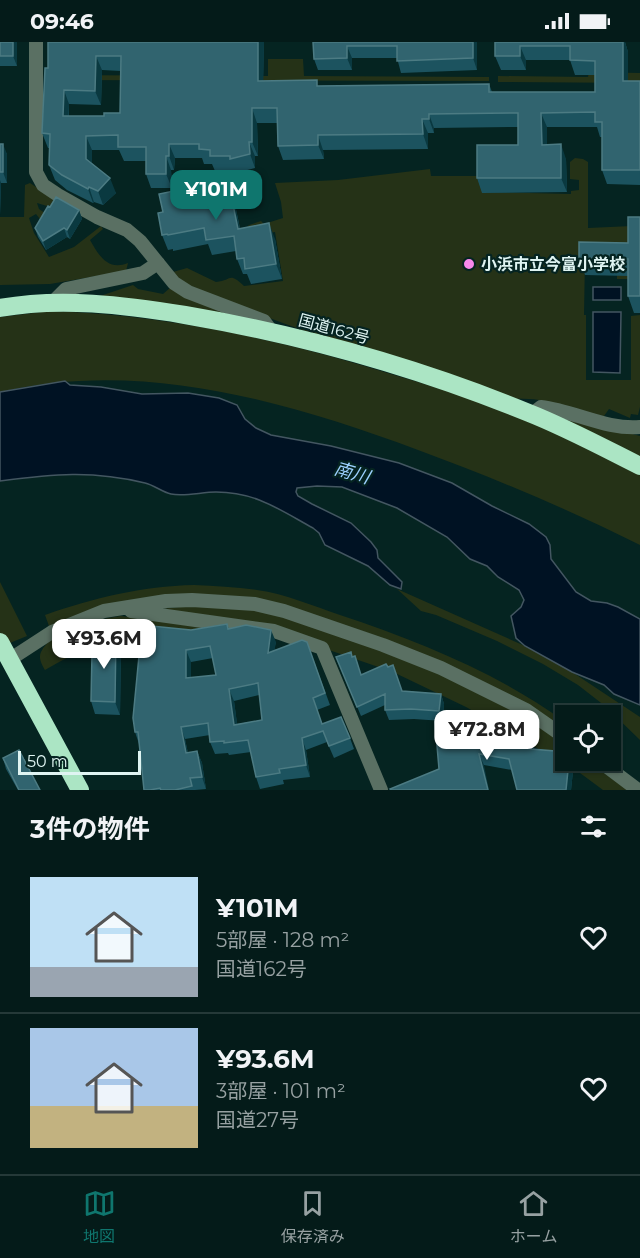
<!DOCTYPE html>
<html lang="ja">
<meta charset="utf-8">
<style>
body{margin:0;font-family:Montserrat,"Noto Sans JP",sans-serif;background:#0d2422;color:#f1f3f6;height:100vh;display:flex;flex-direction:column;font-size:22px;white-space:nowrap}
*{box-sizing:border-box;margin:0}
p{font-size:20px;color:#97a1a2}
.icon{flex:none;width:33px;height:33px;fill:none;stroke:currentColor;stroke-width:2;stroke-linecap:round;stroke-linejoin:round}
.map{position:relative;height:748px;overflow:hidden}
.sheet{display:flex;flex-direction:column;background:#041b19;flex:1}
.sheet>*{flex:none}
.buttons{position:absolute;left:555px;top:663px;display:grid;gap:12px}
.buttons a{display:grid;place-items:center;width:66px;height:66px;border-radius:0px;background:#041b19;box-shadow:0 2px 4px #0004,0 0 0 2px #253938;font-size:30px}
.scale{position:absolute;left:18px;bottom:15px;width:123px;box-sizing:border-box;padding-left:6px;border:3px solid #dff4f2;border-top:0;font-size:16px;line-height:21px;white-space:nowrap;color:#dff4f2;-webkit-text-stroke:4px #052421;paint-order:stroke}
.price{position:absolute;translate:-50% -51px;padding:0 14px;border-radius:12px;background:#fff;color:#222;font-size:20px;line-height:39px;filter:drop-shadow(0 2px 3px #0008)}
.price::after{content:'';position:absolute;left:50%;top:36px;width:18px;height:14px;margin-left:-9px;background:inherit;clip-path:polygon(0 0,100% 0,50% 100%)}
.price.current{background:#0f766e;color:#fff}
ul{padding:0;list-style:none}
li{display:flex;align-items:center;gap:18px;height:150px;padding:0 30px}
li+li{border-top:2px solid #253938}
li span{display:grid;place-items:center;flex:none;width:168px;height:120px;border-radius:0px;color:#555}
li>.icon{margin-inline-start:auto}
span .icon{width:72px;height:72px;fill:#fffc;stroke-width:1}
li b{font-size:26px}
h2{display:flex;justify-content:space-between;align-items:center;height:72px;padding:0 30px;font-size:26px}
.status{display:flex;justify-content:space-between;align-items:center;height:42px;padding:0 30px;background:#041b19;direction:ltr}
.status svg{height:16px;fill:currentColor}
.tabs{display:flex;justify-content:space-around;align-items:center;height:84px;border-top:2px solid #253938;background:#041b19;font-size:16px;color:#97a1a2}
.tabs a{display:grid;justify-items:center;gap:3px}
.tabs .current{color:#0f766e}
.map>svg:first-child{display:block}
.green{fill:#253217}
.water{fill:#001223;stroke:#435661;stroke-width:1.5}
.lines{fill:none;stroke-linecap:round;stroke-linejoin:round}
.street{stroke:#5a7063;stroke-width:14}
.highway{stroke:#abe5c4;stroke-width:18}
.wall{fill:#1c535f;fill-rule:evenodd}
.shaded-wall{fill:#0a3940}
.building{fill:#31646f;stroke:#4c7b83;stroke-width:1.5;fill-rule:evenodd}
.poi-dot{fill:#f788eb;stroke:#052421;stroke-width:2}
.labels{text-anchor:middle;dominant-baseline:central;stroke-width:4.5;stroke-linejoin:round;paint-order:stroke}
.poi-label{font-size:16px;font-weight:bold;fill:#dff4f2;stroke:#052421;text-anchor:start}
.street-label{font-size:16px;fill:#dff4f2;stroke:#052421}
.water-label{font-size:18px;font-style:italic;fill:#9cd0fe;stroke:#052421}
</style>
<div class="status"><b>09:46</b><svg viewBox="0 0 49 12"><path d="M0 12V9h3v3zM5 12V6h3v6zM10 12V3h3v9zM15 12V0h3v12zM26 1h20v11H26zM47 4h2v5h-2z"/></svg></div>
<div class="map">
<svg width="640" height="748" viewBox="0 0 640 748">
<rect width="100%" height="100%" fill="#052421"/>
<path class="green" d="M 268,17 L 303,17 L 304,34 L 489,35 L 489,39 L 46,38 L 46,33 L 268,34 Z
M 589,30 L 640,31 L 640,41 L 498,40 L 498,34 L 588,35 Z
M 575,116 L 583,117 L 588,120 L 588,186 L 632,184 L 632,237 L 617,237 L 617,216 L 585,216 L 584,273 L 586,273 L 586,338 L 631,338 L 631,274 L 640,273 L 640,365 L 638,373 L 631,372 L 630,376 L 609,367 L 604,374 C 572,371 551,355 517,357 C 403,321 286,288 177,238 L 173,230 L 187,226 L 216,240 C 232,239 228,229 244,244 L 283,239 L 275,190 L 244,196 L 243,188 L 249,183 L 261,179 L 264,182 L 283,176 L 281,160 L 275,141 L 338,138 L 430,127 L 431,134 L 487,134 L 488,150 L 571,152 L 571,149 L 579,148 L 579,138 L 570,137 L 570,120 Z
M 30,141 L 54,157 L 52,163 L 47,164 L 37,161 L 39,167 L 49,174 L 43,181 L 36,172 L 29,176 L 34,191 L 49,215 L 74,205 L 101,184 L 103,187 L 90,198 C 99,214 108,229 128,221 L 126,229 L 50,242 L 0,243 L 0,175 L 24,175 L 25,143 Z
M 133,243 L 138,247 L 163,252 L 171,245 L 252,278 L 97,255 Z
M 50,269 C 170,273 287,299 401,335 C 444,348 488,361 530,380 C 567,396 603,415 640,433 L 640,503 C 568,467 494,436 418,408 C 285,359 142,317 0,350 L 0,275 Z
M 553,371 L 640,394 L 640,416 Z
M 0,540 L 27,594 L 0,605 Z
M 194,543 C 215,544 236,545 257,548 C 286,552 313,564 340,573 C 418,599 498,631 565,680 L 565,689 L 385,597 L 285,563 L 219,553 L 49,584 L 45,573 C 94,556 142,544 194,543 Z
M 397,547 L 525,604 L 572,630 L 640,675 L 640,698 L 605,664 L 578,643 L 543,622 L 497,599 L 436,573 L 421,569 Z
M 191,564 L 254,568 L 282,575 L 381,608 L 437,631 L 523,673 L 565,703 L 566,718 L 587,719 L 628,748 L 603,748 L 580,731 L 466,665 L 393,630 L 329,608 L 148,568 Z
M 121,574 L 239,590 C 204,589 166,585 131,591 C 107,595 65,616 45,628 C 42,623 38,616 41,610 C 51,588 99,577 121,574 Z"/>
<path class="water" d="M 593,245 L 621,245 L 621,258 L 593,258 Z
M 593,270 L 621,270 L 620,331 L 593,330 Z
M 65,339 L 70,343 L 101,345 L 142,352 L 188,351 L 219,356 L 237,363 L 245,377 L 256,386 L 271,393 L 331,404 L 399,421 L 452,441 L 492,464 L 529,482 L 546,495 L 550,503 L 551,517 L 576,550 L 591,559 L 607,561 L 618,565 L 640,577 L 640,663 L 614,652 L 604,643 L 572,630 L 525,604 L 516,596 L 511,574 L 521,565 L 524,558 L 519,548 L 498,535 L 487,524 L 470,517 L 447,495 L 397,466 L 342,445 L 317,444 L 297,446 L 296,450 L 298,454 L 312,462 L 351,481 L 371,500 L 377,508 L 378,516 L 402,540 L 401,547 L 390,543 L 368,524 L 325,503 L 319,491 L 313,486 C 280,468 256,450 216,450 C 202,450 184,455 171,452 C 162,450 154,443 145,441 C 92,428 53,432 0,439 L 0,350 Z"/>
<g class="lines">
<path class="street" d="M 36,0 L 36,130 L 43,143 L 58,153 L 97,175 L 127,188 L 140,199 L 174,241 L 188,250 L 264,279 L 272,290
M 52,261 L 66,247 L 143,231 L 158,221
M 532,372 L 541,365 C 574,369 607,388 640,385
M 131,569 L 274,589 L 322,606 L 381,748
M 9,618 L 52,590 L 104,569 L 166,559 L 192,558 L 255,562 L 284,569 L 383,603 L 441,626 L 526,668 L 566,696
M 598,718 L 638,748"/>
<path class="highway" d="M 0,266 C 60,255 125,263 185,273 C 302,293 419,326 529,371 C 567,386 604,406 640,424
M 0,600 L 80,748"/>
</g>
<path class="wall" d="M 0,0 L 17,0 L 17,24 L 0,24 Z
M 48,0 L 264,0 L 263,39 L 319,44 L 489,42 L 492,50 L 595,50 L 595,33 L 575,33 L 570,18 L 526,18 L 526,28 L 501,28 L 495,14 L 495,0 L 625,0 L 628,10 L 628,39 L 640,39 L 640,143 L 607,142 L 602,128 L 602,95 L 600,95 L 597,85 L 547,85 L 547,103 L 566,117 L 567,150 L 482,151 L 477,136 L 518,103 L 518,85 L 434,86 L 434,91 L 428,91 L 428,107 L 323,108 L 324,117 L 283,118 L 278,104 L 277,81 L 257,81 L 258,114 L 255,114 L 255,126 L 236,131 L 235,129 L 215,129 L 212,122 L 204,122 L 202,116 L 175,116 L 174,128 L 171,128 L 172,146 L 151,146 L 146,132 L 146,119 L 124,119 L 119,108 L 92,108 L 92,121 L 116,151 L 103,163 L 94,160 L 93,161 L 67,148 L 55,138 L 49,123 L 49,106 L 48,106 L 42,91 L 48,26 ZM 102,28 L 121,29 L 120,71 L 104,74 L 69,74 L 69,62 L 101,63 Z
M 313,0 L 477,0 L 477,28 L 401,31 L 397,16 L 352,16 L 352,28 L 318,28 L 314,17 Z
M 0,102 L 7,112 L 7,141 L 1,141 L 0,173 Z
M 228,138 L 233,153 L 240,186 L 275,197 L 282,237 L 251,242 L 247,232 L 243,232 L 237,217 L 236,209 L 212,213 L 208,202 L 173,209 L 173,207 L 168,208 L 162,193 L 163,170 Z
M 50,165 L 79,168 L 82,177 L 70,197 L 67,195 L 46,208 L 38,195 L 35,186 Z
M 640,175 L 640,271 L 634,271 L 628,254 L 628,234 L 585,233 L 579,216 L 628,201 Z
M 227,582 L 229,587 L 276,600 L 274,608 L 307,600 L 330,663 L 317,668 L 322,682 L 350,696 L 354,707 L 334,716 L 327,700 L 306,708 L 310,735 L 283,738 L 284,742 L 260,747 L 256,735 L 251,710 L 229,713 L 228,711 L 215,712 L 210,700 L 210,693 L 185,697 L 188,711 L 197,709 L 202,721 L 206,747 L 195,748 L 144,748 L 139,702 L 135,690 L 191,588 ZM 213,616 L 216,633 L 191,636 L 191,620 ZM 259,653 L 262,678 L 237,682 L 234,659 Z
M 121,606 L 120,673 L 95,672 L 91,659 L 97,611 Z
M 336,615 L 352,615 L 362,633 L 388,625 L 402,649 L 441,652 L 444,662 L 443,679 L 414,677 L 389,678 L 385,668 L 385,663 L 361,674 Z
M 467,677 L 468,680 L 506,697 L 535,707 L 555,709 L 558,716 L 573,729 L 571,748 L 517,748 L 512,728 L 484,723 L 439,727 Z
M 3,716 L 40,748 L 18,748 L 6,727 Z"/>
<path class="shaded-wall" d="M 13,0 L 17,0 L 17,24 L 13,14 Z
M 258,0 L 264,0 L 263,54 L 258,39 Z
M 473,0 L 477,0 L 477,28 L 473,16 Z
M 623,0 L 625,0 L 628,10 L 628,53 L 623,39 Z
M 347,4 L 352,16 L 352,28 L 347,16 Z
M 520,4 L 526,18 L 526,28 L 520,14 Z
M 96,14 L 102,28 L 101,63 L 95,49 Z
M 64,48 L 69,62 L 68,89 L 63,74 Z
M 252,66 L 257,81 L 258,114 L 252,100 Z
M 541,71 L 547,85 L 547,117 L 542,103 Z
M 429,72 L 434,86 L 434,91 L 429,77 Z
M 422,77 L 428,91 L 428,107 L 423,92 Z
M 318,93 L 323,108 L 324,117 L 318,103 Z
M 86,94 L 92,108 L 92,131 L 86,117 Z
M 249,100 L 255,114 L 255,126 L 250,112 Z
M 3,102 L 7,112 L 7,141 L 3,130 Z
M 169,102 L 175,116 L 174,128 L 169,114 Z
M 561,102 L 566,117 L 567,150 L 561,136 Z
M 166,114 L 171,128 L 172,146 L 166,132 Z
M 110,136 L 116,151 L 103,163 L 98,149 Z
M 0,138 L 1,141 L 0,173 Z
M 228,138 L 233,153 L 243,202 L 238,187 Z
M 89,145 L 94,160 L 93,161 L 88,147 Z
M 79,168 L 82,177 L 70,197 L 67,188 Z
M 269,181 L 275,197 L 282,237 L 276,222 Z
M 64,186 L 67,195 L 46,208 L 43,199 Z
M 271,588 L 276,600 L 272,623 L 268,611 Z
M 116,593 L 121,606 L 120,673 L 115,660 Z
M 186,608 L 191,620 L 191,648 L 186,636 Z
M 229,647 L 234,659 L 239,695 L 234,683 Z
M 441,652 L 444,662 L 443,679 L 439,669 Z
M 181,685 L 185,697 L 190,723 L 186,711 Z
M 502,686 L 506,698 L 502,697 Z
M 302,696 L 306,708 L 310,735 L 306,723 Z
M 197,709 L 202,721 L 206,747 L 202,735 Z
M 479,712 L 484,723 L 489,748 L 488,748 Z
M 569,718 L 573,729 L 571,748 L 566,748 Z"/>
<path class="building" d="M 0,0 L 13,0 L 13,14 L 0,14 Z
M 48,0 L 258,0 L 258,39 L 317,38 L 317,44 L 489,42 L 489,50 L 595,50 L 595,19 L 570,18 L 570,4 L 520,4 L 520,14 L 495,14 L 495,0 L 623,0 L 623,39 L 640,39 L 640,128 L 602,128 L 602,80 L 595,80 L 595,70 L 541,71 L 542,103 L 561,102 L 561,136 L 477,136 L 477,103 L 518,103 L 518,71 L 429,72 L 429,77 L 422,77 L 423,92 L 318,93 L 318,103 L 278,104 L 277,66 L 252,66 L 252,100 L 249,100 L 250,112 L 230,117 L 230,114 L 210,114 L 210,108 L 199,107 L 199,102 L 169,102 L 169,114 L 166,114 L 166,132 L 146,132 L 146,105 L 118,105 L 118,93 L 86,94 L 86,117 L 110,136 L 98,149 L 89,145 L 88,147 L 62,133 L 49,123 L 50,92 L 42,91 L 45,26 L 48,26 ZM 96,14 L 121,14 L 120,71 L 104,71 L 104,74 L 63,74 L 64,48 L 95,49 Z
M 313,0 L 473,0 L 473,16 L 397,19 L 397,4 L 347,4 L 347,16 L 314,17 Z
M 0,102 L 3,102 L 3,130 L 0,130 Z
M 228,138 L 238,187 L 269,181 L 276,222 L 245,227 L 244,216 L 237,217 L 234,194 L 206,198 L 204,186 L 168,193 L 167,192 L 162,193 L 158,171 L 163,170 L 159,152 Z
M 56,155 L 79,168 L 67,188 L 64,186 L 43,199 L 35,186 L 48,164 L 50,165 Z
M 628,175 L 640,175 L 640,254 L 628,254 L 628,217 L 579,216 L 579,200 L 628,201 Z
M 227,582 L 228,587 L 246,583 L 271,588 L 268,611 L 302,598 L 307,600 L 325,651 L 313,656 L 322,682 L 341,675 L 350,696 L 329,704 L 323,689 L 302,696 L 306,723 L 279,727 L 280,731 L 256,735 L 248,698 L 224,701 L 224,699 L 210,700 L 208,681 L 181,685 L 186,711 L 197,709 L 202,735 L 190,736 L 192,744 L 175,748 L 161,748 L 160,746 L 150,748 L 144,748 L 138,690 L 135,690 L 133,676 L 142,583 L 191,588 ZM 210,604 L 216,633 L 186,636 L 186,608 ZM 258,641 L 262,678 L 234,683 L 229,647 Z
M 97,593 L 116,593 L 115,660 L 91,659 L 92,611 L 97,611 Z
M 351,610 L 352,615 L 355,614 L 361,633 L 386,622 L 388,625 L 393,623 L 402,649 L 441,652 L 439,669 L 411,667 L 385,668 L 385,652 L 357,665 L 336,615 Z
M 467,677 L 467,679 L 502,686 L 502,697 L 532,700 L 531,707 L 555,709 L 555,716 L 569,718 L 566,748 L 517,748 L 509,717 L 479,712 L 488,748 L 391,748 L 390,747 L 439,727 L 435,680 Z
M 19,708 L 40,748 L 19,748 L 3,716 Z"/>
<circle class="poi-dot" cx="469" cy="222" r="6"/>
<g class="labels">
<g class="poi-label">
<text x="481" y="222">小浜市立今富小学校</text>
</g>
<g class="street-label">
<text transform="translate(334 287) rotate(15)">国道162号</text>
</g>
<g class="water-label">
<text transform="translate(352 431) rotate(16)">南川</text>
</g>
</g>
</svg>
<div class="buttons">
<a><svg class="icon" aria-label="locate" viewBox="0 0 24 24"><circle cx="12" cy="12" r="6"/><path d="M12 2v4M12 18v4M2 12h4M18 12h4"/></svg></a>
</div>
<div class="scale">50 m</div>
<b class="price current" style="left:216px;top:179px">¥101M</b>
<b class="price" style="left:104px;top:628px">¥93.6M</b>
<b class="price" style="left:487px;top:719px">¥72.8M</b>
</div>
<section class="sheet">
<h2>3件の物件<svg class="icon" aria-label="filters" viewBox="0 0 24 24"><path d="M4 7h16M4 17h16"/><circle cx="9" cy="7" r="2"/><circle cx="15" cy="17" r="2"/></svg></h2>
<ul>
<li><span style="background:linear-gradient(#bfe0f5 75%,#9aa5b1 0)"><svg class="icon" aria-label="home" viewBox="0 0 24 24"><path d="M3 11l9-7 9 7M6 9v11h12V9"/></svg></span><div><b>¥101M</b><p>5部屋 · 128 m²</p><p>国道162号</p></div><svg class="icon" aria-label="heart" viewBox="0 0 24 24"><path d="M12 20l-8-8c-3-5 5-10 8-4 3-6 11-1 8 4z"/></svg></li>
<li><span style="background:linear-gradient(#a9c7e8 65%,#c2b280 0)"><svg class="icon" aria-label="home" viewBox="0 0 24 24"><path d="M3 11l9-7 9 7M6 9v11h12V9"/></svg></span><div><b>¥93.6M</b><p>3部屋 · 101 m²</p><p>国道27号</p></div><svg class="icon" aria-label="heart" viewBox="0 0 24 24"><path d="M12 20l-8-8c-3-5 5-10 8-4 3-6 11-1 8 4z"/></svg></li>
</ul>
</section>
<nav class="tabs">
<a class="current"><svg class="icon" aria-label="map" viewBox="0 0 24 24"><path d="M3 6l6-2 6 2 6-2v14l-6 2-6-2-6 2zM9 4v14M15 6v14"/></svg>地図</a>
<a><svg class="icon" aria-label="saved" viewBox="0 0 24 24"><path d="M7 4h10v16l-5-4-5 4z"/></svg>保存済み</a>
<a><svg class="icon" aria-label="home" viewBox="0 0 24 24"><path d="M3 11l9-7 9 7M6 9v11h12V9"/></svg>ホーム</a>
</nav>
